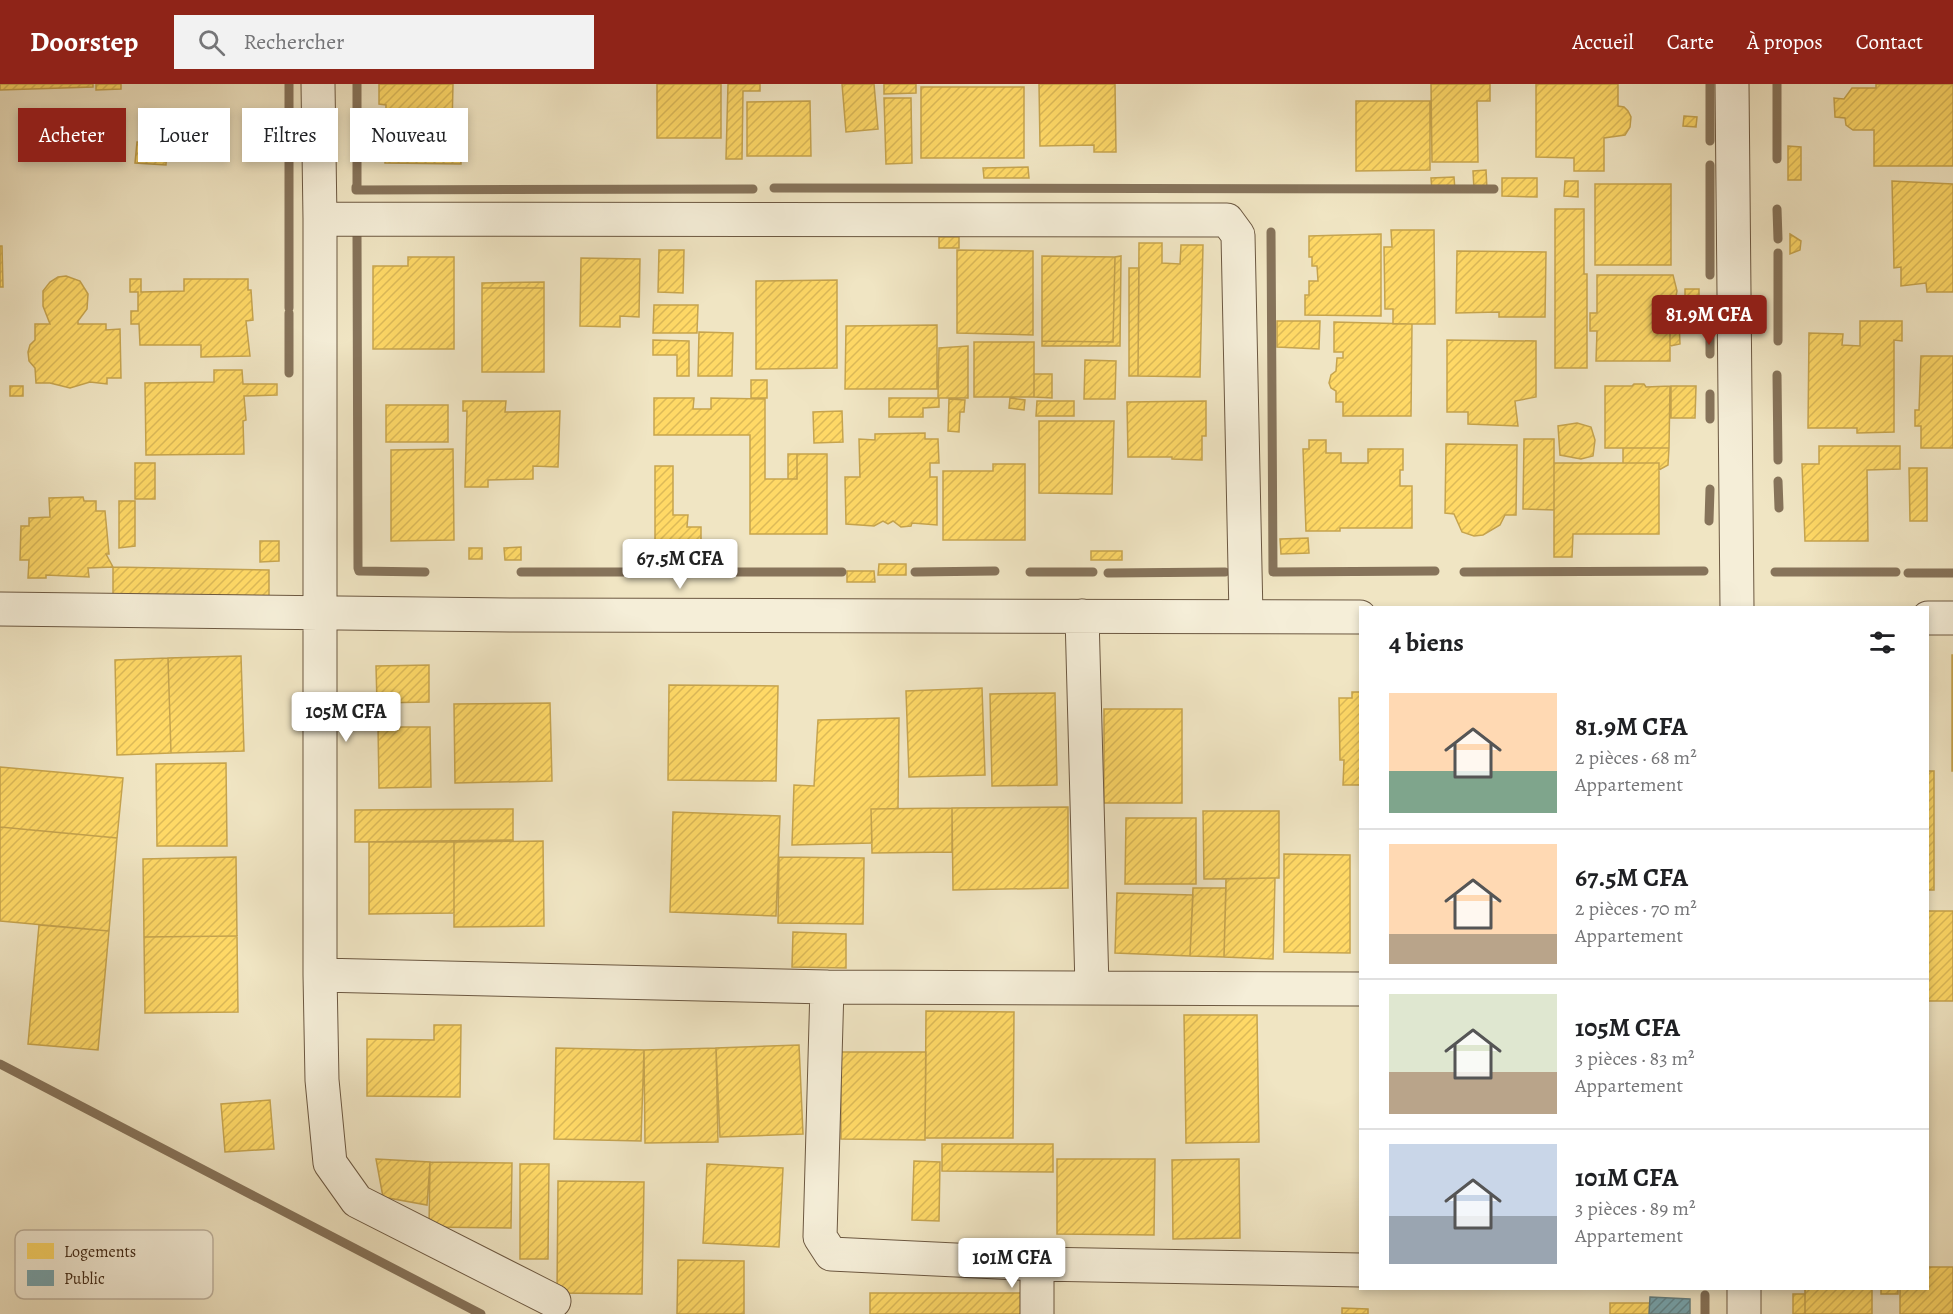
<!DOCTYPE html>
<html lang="fr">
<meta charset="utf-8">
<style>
body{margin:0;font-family:Alegreya,serif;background:#f2f2f2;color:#202124;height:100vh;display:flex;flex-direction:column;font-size:22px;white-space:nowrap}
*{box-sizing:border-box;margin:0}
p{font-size:20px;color:#757577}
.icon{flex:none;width:33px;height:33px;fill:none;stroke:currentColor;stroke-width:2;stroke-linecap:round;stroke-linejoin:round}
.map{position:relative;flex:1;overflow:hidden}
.details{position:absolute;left:1359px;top:522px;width:570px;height:684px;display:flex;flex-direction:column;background:#fff;border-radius:0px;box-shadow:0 3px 9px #0003}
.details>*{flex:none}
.top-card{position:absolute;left:18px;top:24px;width:570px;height:54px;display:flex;gap:12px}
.price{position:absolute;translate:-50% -51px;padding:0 14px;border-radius:6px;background:#fff;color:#222;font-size:20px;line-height:39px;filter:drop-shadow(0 2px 3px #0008)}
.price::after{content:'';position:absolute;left:50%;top:36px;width:18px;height:14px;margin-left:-9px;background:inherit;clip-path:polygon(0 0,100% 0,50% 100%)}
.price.on{background:#8f2418;color:#fff}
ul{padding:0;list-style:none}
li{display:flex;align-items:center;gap:18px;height:150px;padding:0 30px}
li+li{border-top:2px solid #e0e0e0}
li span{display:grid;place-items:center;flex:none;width:168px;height:120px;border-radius:0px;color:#555}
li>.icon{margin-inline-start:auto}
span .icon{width:72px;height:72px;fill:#fffc;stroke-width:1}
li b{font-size:26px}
h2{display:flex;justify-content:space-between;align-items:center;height:72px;padding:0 30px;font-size:26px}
.tag{padding:0 21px;border-radius:0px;background:#fff;box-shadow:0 3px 9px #0003;font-size:21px;line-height:54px}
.tag.on{background:#8f2418;color:#fff}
header{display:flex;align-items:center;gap:36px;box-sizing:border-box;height:84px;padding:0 30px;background:#8f2418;color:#fff}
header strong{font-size:28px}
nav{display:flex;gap:33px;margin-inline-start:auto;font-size:21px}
.search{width:420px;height:54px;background:#f2f2f2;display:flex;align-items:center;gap:15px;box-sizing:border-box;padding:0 21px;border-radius:0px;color:#757577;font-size:22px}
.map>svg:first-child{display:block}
.homes{fill:url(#homes-hatch);stroke:#c6a44e;stroke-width:1.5}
.public{fill:url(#public-hatch);stroke:#668081;stroke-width:1.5}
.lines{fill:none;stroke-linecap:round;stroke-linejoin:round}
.stream{stroke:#86735a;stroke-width:9}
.minor-casing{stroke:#6c5841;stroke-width:35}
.minor{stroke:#f5eed8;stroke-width:33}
.key{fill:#f5eed8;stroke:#bfb39e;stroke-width:1.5}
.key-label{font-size:16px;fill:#402916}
</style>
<header>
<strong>Doorstep</strong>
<div class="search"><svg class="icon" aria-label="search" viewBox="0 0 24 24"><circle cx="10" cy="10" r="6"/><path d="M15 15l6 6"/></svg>Rechercher</div>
<nav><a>Accueil</a><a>Carte</a><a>À propos</a><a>Contact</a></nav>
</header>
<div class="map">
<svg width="1953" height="1230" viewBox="0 0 1953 1230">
<defs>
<pattern id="homes-hatch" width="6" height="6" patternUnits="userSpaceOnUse" patternTransform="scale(1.5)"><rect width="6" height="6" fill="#ffd966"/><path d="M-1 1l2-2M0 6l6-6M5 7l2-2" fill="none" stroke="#dcba58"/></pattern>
<pattern id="public-hatch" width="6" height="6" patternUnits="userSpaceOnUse" patternTransform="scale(1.5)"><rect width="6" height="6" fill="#76a5af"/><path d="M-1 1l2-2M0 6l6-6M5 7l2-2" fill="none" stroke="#62868d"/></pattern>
</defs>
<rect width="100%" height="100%" fill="#f0e5c3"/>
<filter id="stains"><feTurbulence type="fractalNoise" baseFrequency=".00333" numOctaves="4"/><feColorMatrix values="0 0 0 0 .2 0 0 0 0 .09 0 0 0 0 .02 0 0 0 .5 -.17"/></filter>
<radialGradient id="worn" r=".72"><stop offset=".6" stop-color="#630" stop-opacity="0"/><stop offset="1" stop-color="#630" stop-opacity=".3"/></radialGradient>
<path class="homes" d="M 0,0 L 93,0 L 93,3 L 0,6 Z
M 96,0 L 121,0 L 121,5 L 96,6 Z
M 379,0 L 453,0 L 452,44 L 460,44 L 461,80 L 385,79 L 386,21 L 379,20 Z
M 657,0 L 721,0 L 721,54 L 657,54 Z
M 728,0 L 760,0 L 760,7 L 743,7 L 742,75 L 726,75 Z
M 842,0 L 874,0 L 878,45 L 846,48 Z
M 884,0 L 916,0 L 916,9 L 884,10 Z
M 1039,0 L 1115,0 L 1116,68 L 1094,68 L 1094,61 L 1040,62 Z
M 1431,0 L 1490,0 L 1490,17 L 1477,17 L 1478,78 L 1432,78 Z
M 1536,0 L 1618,0 L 1618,22 L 1624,23 L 1628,27 L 1631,33 L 1630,43 L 1625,51 L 1604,54 L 1604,87 L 1574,87 L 1574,74 L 1536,73 Z
M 1876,0 L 1953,0 L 1953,82 L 1874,82 L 1874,46 L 1853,46 L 1846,41 L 1845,34 L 1835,33 L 1834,14 L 1844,15 L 1852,4 L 1876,4 Z
M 921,3 L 1024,3 L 1024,74 L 921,74 Z
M 884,14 L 911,14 L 912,79 L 886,80 Z
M 810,17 L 811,72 L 747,72 L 747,18 Z
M 1356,17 L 1430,17 L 1430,86 L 1356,87 Z
M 1684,32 L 1697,33 L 1696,43 L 1683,42 Z
M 137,58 L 167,60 L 166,81 L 135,79 Z
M 1788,62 L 1801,63 L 1801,96 L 1788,96 Z
M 1028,83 L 1029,94 L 984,94 L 983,84 Z
M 1486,86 L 1487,105 L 1474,106 L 1473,87 Z
M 1454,93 L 1455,106 L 1432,107 L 1431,94 Z
M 1502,94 L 1537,94 L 1537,113 L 1502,112 Z
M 1565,97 L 1578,97 L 1578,113 L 1564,112 Z
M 1892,97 L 1953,100 L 1953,208 L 1927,208 L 1926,199 L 1901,202 L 1901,183 L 1894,184 Z
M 1595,100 L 1671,100 L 1671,181 L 1595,181 Z
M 1555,125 L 1584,125 L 1584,190 L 1587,190 L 1587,284 L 1555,284 Z
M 1391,146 L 1434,146 L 1435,240 L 1393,240 L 1393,225 L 1385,225 L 1384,163 L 1392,163 Z
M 1381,150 L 1381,232 L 1305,231 L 1305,211 L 1309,211 L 1309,197 L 1318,197 L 1317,182 L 1312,182 L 1312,173 L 1309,173 L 1309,152 Z
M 1790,150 L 1801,157 L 1800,166 L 1790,170 Z
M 939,153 L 959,153 L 959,164 L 939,164 Z
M 1139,159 L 1162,159 L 1162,179 L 1180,180 L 1181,161 L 1203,161 L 1200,293 L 1138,292 Z
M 0,162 L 2,162 L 3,203 L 0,203 Z
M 659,166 L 684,166 L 683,209 L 658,208 Z
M 957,166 L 1033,167 L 1033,251 L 957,249 Z
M 1457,167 L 1546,168 L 1545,233 L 1499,233 L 1499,228 L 1456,229 Z
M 1042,172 L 1115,173 L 1113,258 L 1042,257 Z
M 1121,172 L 1120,262 L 1042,262 L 1042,257 L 1113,258 L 1115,173 Z
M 408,173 L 454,173 L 454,265 L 373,265 L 373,182 L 408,182 Z
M 581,174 L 640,175 L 639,233 L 620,232 L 620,243 L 580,242 Z
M 1129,184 L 1139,184 L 1138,292 L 1129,292 Z
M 1597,191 L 1673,191 L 1677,207 L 1675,217 L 1670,226 L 1670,277 L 1596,277 L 1597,247 L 1590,247 L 1590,229 L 1597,229 Z
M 66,192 L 80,197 L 88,210 L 87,225 L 78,237 L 78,240 L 106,240 L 106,246 L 120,245 L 121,294 L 107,294 L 107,300 L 90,298 L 70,304 L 50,299 L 36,299 L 35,284 L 29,277 L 28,268 L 30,261 L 35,256 L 35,240 L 50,240 L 43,222 L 43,207 L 50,198 L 58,193 Z
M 130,195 L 141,195 L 141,208 L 184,207 L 184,195 L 248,195 L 248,206 L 251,206 L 253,236 L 246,237 L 250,272 L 201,273 L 201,261 L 140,261 L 139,240 L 131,240 L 131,227 L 138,227 L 138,208 L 130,208 Z
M 837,196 L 837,284 L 756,285 L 756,197 Z
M 544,198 L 544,204 L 482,204 L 482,199 Z
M 482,204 L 544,204 L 544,288 L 482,288 Z
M 1685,205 L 1699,205 L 1699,221 L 1685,221 Z
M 654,221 L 698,221 L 697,249 L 653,249 Z
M 1679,236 L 1680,260 L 1670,262 L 1670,238 Z
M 1277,237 L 1320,237 L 1319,265 L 1277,263 Z
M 1860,237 L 1902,237 L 1902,257 L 1894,256 L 1894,348 L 1857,349 L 1857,344 L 1808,344 L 1809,249 L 1843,250 L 1842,261 L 1860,262 Z
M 1334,238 L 1412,240 L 1411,332 L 1343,332 L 1343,318 L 1336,318 L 1336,307 L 1331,304 L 1329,299 L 1331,291 L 1336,287 L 1337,274 L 1343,274 L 1343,268 L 1334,268 Z
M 937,241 L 937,305 L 845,305 L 846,242 Z
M 699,248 L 733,249 L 732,292 L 698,292 Z
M 653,256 L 689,257 L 689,292 L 677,292 L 677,271 L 653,271 Z
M 1447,256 L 1536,257 L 1536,313 L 1515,317 L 1518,342 L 1468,340 L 1468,328 L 1447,328 Z
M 974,258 L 1034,258 L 1034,313 L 974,313 Z
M 968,262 L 968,314 L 938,314 L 939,264 Z
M 1921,272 L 1953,272 L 1953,364 L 1921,364 L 1921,342 L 1915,342 L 1915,326 L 1919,326 Z
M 1085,276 L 1116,277 L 1115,315 L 1084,315 Z
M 214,286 L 242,286 L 243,300 L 277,300 L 277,311 L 244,312 L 246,336 L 243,337 L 244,370 L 146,371 L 145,299 L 214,298 Z
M 1034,290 L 1052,290 L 1052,314 L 1034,313 Z
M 751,296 L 767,296 L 767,314 L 751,314 Z
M 1634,300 L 1644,300 L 1646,303 L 1670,302 L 1669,364 L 1605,364 L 1605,302 L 1632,302 Z
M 10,302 L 23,302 L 23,312 L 10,312 Z
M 1671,302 L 1696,302 L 1695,334 L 1671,334 Z
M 654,314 L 694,314 L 693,325 L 711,325 L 711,314 L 765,315 L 765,395 L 797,395 L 797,370 L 827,370 L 827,450 L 750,450 L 750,351 L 654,351 Z
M 889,314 L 939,314 L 939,323 L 923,324 L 923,333 L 889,333 Z
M 1010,314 L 1025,316 L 1024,326 L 1009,324 Z
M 949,315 L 965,316 L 964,328 L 960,328 L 959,348 L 948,347 Z
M 463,317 L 506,317 L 505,328 L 560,327 L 558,383 L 533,382 L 533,395 L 488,396 L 488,403 L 465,403 L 467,327 L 463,327 Z
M 1037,317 L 1074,317 L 1074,332 L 1036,332 Z
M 1206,317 L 1206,352 L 1202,352 L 1202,376 L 1172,375 L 1172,373 L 1128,373 L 1127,318 Z
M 386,321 L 448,321 L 448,358 L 386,358 Z
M 842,327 L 843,358 L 814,359 L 813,328 Z
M 1039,337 L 1114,337 L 1112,410 L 1039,409 Z
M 1577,339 L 1591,343 L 1595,356 L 1593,372 L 1581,375 L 1560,371 L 1558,342 Z
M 925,349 L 925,355 L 938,355 L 939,379 L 930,379 L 930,393 L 937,393 L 937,441 L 912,439 L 911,442 L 901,443 L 893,437 L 888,440 L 883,437 L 874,442 L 846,440 L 845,393 L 860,393 L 859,355 L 875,356 L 875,350 Z
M 1524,355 L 1554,355 L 1554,426 L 1523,425 Z
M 1309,356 L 1326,356 L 1326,369 L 1341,369 L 1341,379 L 1368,379 L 1368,365 L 1403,365 L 1403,386 L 1400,386 L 1400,402 L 1412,402 L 1412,444 L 1340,444 L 1340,447 L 1306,447 L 1303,365 L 1309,365 Z
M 1446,360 L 1517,361 L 1516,431 L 1505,431 L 1500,441 L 1483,451 L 1474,452 L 1462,448 L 1454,430 L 1445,429 Z
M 1819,362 L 1900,362 L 1900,385 L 1867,386 L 1868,457 L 1805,457 L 1802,380 L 1819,380 Z
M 1623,364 L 1669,364 L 1668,381 L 1659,386 L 1659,379 L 1623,379 Z
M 453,365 L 454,456 L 391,457 L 391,366 Z
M 788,370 L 797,370 L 797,395 L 788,395 Z
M 135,379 L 155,379 L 155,415 L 135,415 Z
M 1554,379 L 1659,379 L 1659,450 L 1573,450 L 1572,473 L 1554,473 Z
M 993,380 L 1025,380 L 1025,456 L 943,456 L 943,387 L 993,387 Z
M 655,382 L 673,382 L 673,431 L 688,431 L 687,443 L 701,443 L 701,466 L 696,465 L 696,475 L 655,475 Z
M 1909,384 L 1927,384 L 1927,437 L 1910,437 Z
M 83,413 L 84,417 L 96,417 L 96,427 L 105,427 L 109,470 L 106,470 L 113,483 L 88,484 L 89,493 L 46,491 L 46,494 L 28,494 L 29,476 L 20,476 L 21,442 L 29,442 L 29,434 L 50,433 L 49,414 Z
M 119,417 L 135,417 L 135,462 L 119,464 Z
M 1308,454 L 1309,469 L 1281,470 L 1280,455 Z
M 260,457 L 279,457 L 279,477 L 260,478 Z
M 521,463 L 521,476 L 505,476 L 504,464 Z
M 469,464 L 482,464 L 482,475 L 469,475 Z
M 1091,467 L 1122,467 L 1122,476 L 1091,476 Z
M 879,480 L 906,480 L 906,491 L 878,491 Z
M 113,483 L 269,486 L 269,512 L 113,510 Z
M 847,487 L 874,487 L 875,498 L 847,498 Z
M 1952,571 L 1953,571 L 1953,687 L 1952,687 Z
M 241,572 L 244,667 L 171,669 L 168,574 Z
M 168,574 L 171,669 L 117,671 L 115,576 Z
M 429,581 L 429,618 L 377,619 L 376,582 Z
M 669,601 L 778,602 L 776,697 L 668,696 Z
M 982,604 L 985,691 L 909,693 L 906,607 Z
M 1352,608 L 1360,608 L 1360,701 L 1343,701 L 1344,676 L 1340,676 L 1339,614 L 1352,614 Z
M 1055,609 L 1057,701 L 992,702 L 990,610 Z
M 550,619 L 552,697 L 455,699 L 454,620 Z
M 1104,625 L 1182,625 L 1182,719 L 1104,719 Z
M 899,634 L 898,725 L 871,725 L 872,759 L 792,761 L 794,701 L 814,702 L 818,636 Z
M 378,643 L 430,643 L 431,703 L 379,704 Z
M 226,679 L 227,762 L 157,762 L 156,680 Z
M 0,683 L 123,694 L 117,754 L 0,743 Z
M 1928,687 L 1934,687 L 1934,806 L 1928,806 Z
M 1068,723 L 1068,804 L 953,806 L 952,724 Z
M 952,724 L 952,768 L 872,769 L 871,725 Z
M 513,725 L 513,756 L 355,758 L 355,726 Z
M 1203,727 L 1279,727 L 1279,794 L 1204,795 Z
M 673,728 L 780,732 L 776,832 L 670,828 Z
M 1126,734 L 1196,734 L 1196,800 L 1125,800 Z
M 0,743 L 117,754 L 109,847 L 0,837 Z
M 543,757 L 544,842 L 454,843 L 454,758 Z
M 369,758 L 454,758 L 454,829 L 369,830 Z
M 1284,770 L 1350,771 L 1350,869 L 1284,868 Z
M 236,773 L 237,852 L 144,853 L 143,775 Z
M 779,773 L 864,774 L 863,840 L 778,839 Z
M 1275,794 L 1273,875 L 1224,873 L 1226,795 Z
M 1193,804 L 1226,804 L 1224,873 L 1190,872 Z
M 1117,809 L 1193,811 L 1190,872 L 1115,869 Z
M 1928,827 L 1953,827 L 1953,917 L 1928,917 Z
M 39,841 L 109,847 L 98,966 L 28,960 Z
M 793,848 L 846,850 L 846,884 L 792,883 Z
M 237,852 L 238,928 L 145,929 L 144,853 Z
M 926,927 L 1014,928 L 1013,1054 L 925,1054 Z
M 1184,931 L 1257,931 L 1259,1058 L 1186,1059 Z
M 434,941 L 461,941 L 460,1013 L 367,1012 L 367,955 L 434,956 Z
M 799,961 L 803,1050 L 720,1053 L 716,964 Z
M 556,964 L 644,966 L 641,1057 L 554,1055 Z
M 716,964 L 718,1058 L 645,1059 L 644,966 Z
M 841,968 L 926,968 L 925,1056 L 841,1055 Z
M 270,1016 L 274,1065 L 225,1068 L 221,1020 Z
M 942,1060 L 1053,1060 L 1053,1088 L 942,1087 Z
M 376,1075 L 430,1078 L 427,1121 L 383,1113 Z
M 1057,1075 L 1155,1075 L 1154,1151 L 1057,1150 Z
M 1239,1075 L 1240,1154 L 1173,1155 L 1172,1076 Z
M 914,1077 L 940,1078 L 939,1137 L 912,1136 Z
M 430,1078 L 512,1079 L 511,1144 L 429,1143 Z
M 520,1080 L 549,1080 L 548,1175 L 520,1175 Z
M 707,1080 L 783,1084 L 779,1163 L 703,1159 Z
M 558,1097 L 644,1098 L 642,1210 L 557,1209 Z
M 678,1176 L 744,1177 L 744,1230 L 677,1230 Z
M 1928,1183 L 1953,1183 L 1953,1230 L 1900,1230 L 1900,1204 L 1928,1204 Z
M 1805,1204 L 1872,1204 L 1872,1230 L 1805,1230 Z
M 1881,1204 L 1898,1204 L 1898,1210 L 1881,1210 Z
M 870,1209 L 1024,1209 L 1024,1230 L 870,1230 Z
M 1793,1210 L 1805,1210 L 1805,1230 L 1793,1230 Z
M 1610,1219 L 1650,1219 L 1650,1230 L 1610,1230 Z
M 1342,1224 L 1368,1225 L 1368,1230 L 1342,1230 Z"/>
<path class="public" d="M 1650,1213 L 1690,1215 L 1690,1230 L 1649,1230 Z"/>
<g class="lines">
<path class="stream" d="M 357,0 L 357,103
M 1710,0 L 1710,57
M 1777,75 L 1777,0
M 1710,81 L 1710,191
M 356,103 L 356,106 L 753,105
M 774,104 L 1494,105
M 1777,125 L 1778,155
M 1271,148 L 1273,488 L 1435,487
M 357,150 L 358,484 L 359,487 L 425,488
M 1778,169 L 1778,257
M 289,224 L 289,0
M 1710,227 L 1710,270
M 289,229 L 289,289
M 1777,291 L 1778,376
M 1710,310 L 1710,335
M 1778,397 L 1779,424
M 1709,437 L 1710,405
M 521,488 L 665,488
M 682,488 L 842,488
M 915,488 L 995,487
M 1030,488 L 1093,488
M 1464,488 L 1704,487
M 1775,488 L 1896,488
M 1108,489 L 1225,488
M 1908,489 L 1953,489
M 0,980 L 481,1230
M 1705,1211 L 1705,1230"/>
<g class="minor-casing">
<path id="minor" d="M 318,0 L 320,135 L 320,891 L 322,996 L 330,1079 L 357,1117 L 554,1217
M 1732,0 L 1737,524
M 320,135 L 1227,136 L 1238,151 L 1246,532
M 0,525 L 514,531 L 1360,533
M 1082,532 L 1092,903
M 1928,534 L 1953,534
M 320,891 L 827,903 L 1360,905
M 827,903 L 820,1153 L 831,1170 L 1037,1180 L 1360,1186
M 1744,1204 L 1744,1230
M 1037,1230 L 1037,1180"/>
</g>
<use href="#minor" class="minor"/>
</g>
<rect x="15" y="1146" width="198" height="69" rx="9" class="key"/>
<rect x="27" y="1159" width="27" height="16" fill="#ffd966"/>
<rect x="27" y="1186" width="27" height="16" fill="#76a5af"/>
<g class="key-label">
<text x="64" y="1173">Logements</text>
<text x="64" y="1200">Public</text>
</g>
<rect width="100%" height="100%" filter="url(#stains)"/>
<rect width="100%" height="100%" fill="url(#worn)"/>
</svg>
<b class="price on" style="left:1709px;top:262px">81.9M CFA</b>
<b class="price" style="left:680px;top:506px">67.5M CFA</b>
<b class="price" style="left:346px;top:659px">105M CFA</b>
<b class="price" style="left:1012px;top:1205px">101M CFA</b>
<div class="top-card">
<a class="tag on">Acheter</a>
<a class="tag">Louer</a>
<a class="tag">Filtres</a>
<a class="tag">Nouveau</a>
</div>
<section class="details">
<h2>4 biens<svg class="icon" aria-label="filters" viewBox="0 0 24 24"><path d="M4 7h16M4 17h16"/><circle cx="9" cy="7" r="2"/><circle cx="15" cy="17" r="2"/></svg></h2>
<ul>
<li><span style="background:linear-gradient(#ffd9b3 65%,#7fa58c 0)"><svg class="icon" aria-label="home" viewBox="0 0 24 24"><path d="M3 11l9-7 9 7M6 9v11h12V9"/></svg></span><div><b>81.9M CFA</b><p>2 pièces · 68 m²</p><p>Appartement</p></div></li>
<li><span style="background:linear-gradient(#ffd9b3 75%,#b9a48a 0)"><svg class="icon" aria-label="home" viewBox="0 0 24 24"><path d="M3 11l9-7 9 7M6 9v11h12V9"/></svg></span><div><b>67.5M CFA</b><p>2 pièces · 70 m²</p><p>Appartement</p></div></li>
<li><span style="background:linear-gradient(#dfe7d0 65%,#b9a48a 0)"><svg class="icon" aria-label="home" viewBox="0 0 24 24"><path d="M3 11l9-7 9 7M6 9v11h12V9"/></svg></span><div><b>105M CFA</b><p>3 pièces · 83 m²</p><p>Appartement</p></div></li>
<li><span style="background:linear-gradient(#c9d6e8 60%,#9aa5b1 0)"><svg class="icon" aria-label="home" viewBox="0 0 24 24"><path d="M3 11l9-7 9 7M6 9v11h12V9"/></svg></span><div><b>101M CFA</b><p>3 pièces · 89 m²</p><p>Appartement</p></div></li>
</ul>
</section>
</div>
